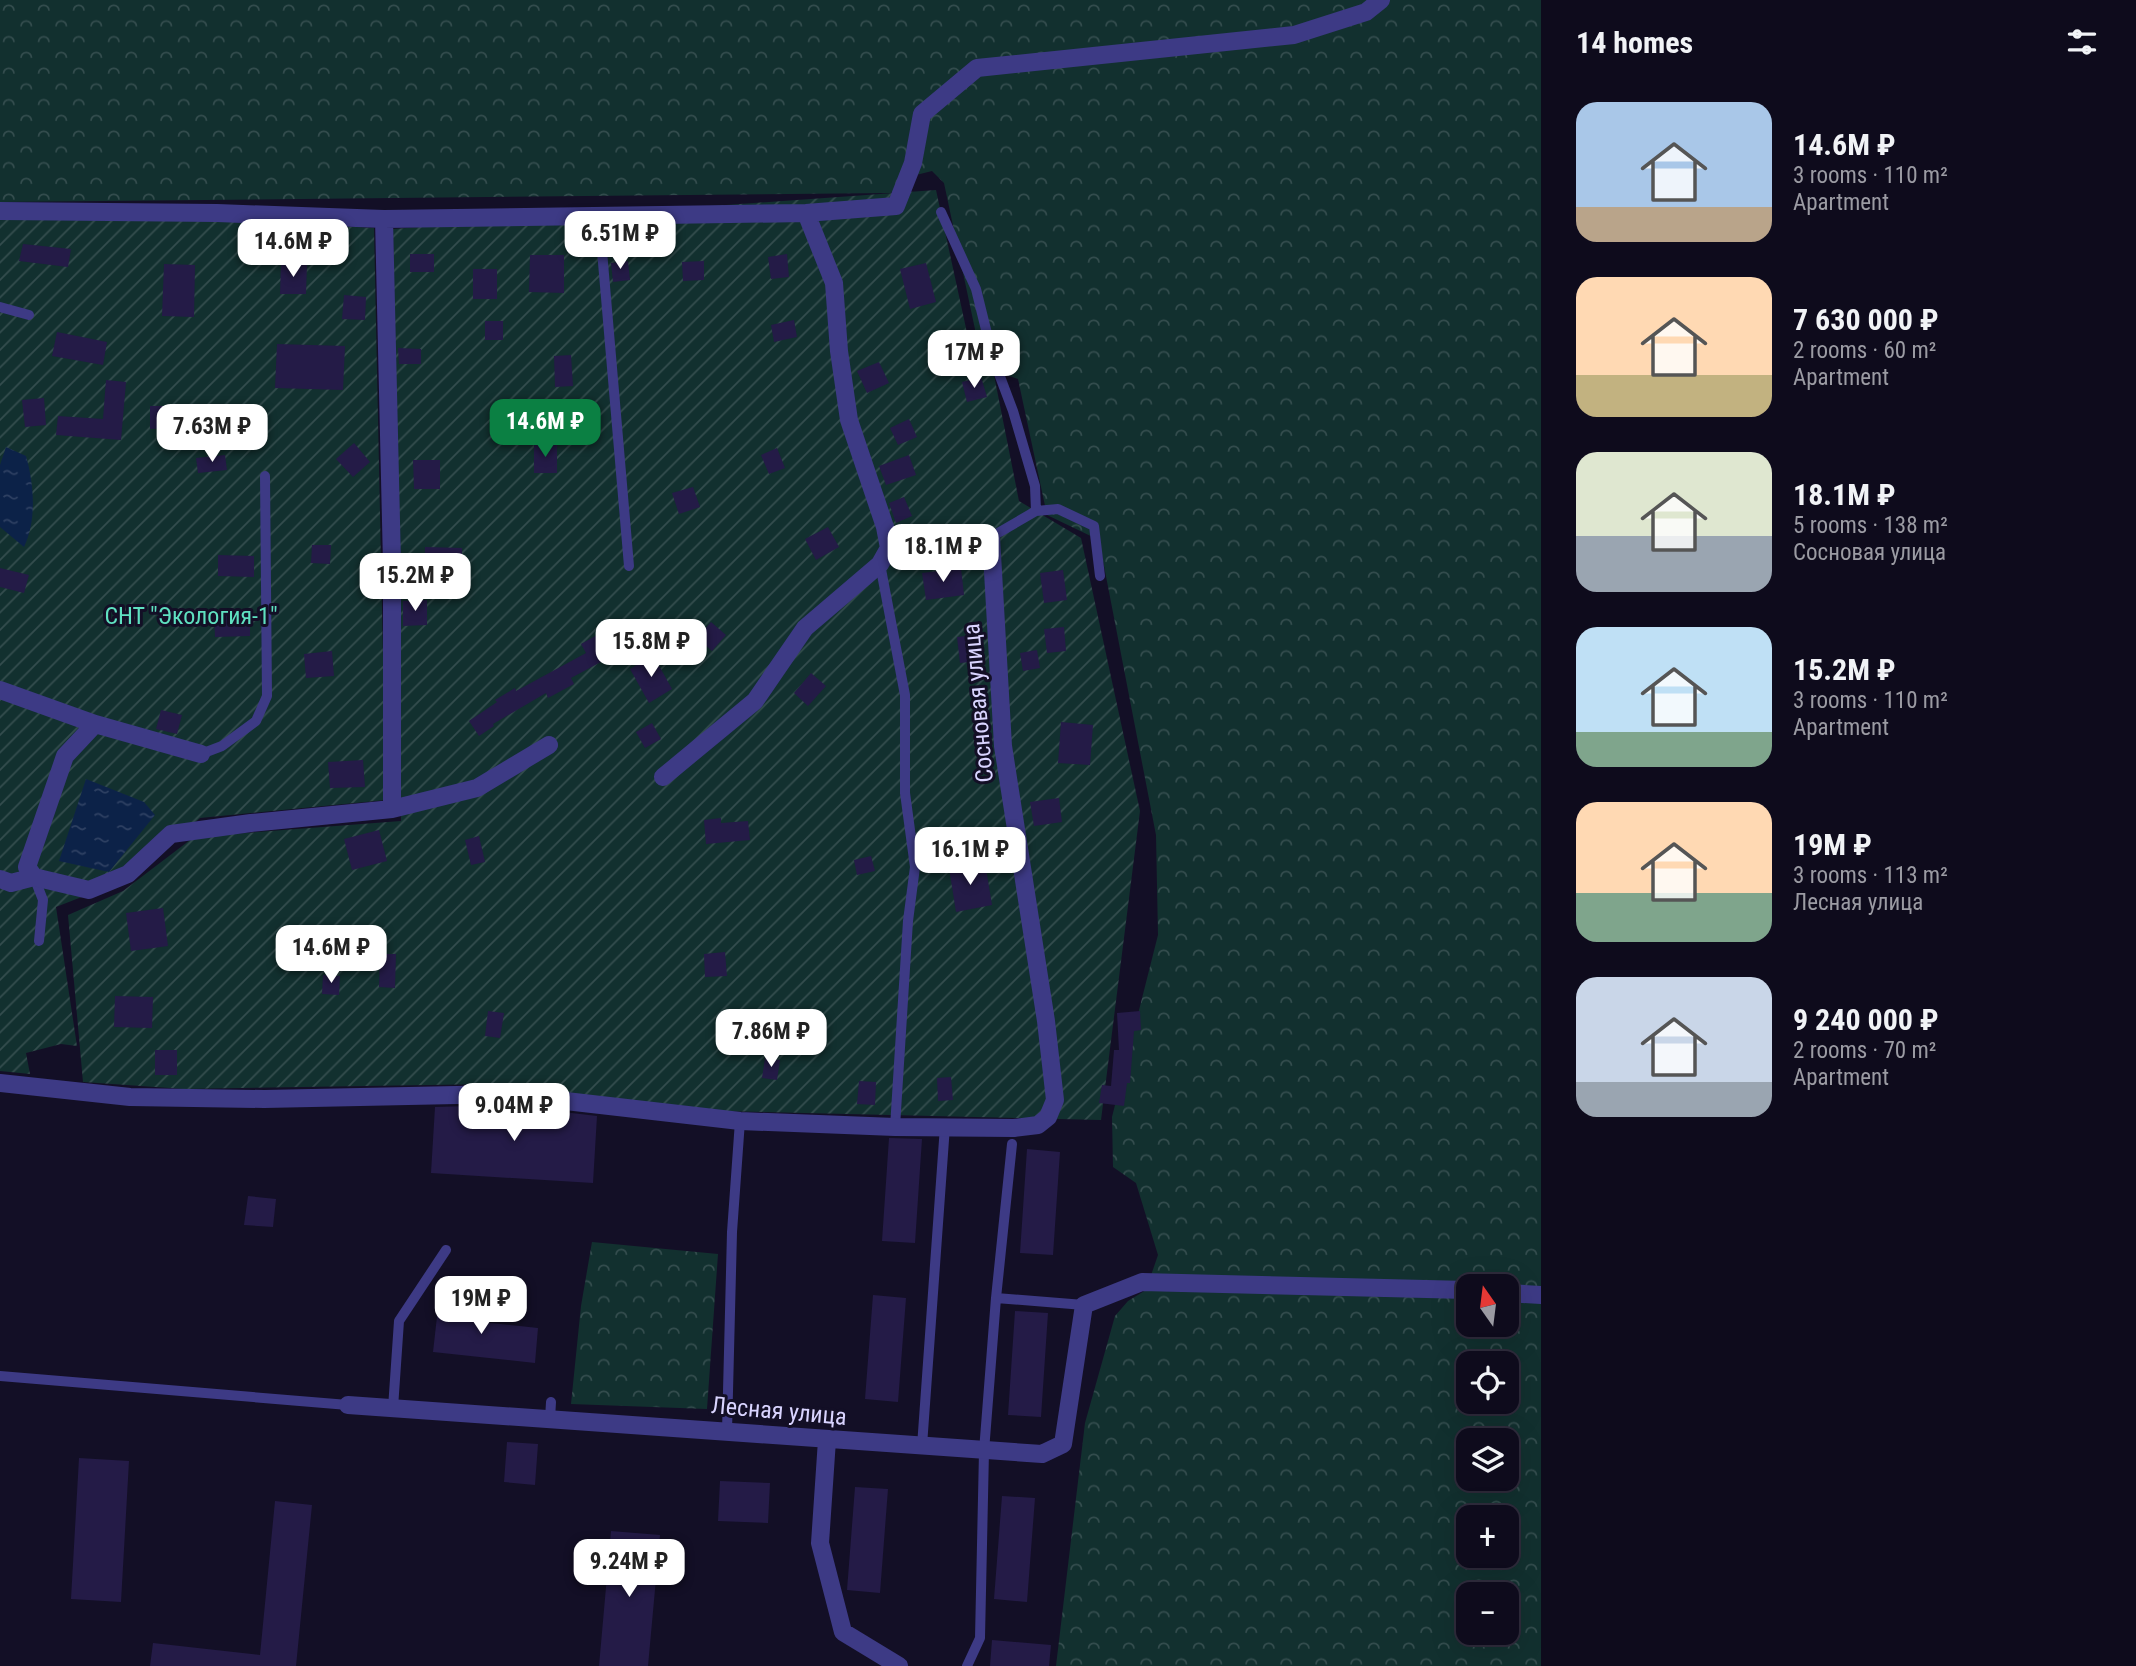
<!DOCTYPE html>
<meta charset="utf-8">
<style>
body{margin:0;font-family:"Roboto Condensed",sans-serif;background:#171425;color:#f1f3f6;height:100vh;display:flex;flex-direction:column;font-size:26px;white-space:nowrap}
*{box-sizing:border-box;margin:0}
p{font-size:23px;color:#9b9ba3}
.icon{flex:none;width:38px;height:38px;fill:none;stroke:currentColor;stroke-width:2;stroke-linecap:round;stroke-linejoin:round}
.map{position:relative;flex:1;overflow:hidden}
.details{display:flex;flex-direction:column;background:#0e0b1c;width:595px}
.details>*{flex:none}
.needle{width:46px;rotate:346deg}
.tools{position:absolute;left:1456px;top:1274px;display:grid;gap:14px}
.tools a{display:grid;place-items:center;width:63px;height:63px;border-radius:14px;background:#0e0b1c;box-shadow:0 7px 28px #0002,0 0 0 2px #2e2b3b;font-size:35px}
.price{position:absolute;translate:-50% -60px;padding:0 16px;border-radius:14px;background:#fff;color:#222;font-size:23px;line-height:46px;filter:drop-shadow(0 2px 4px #0008)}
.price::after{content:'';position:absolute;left:50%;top:42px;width:21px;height:16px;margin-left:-10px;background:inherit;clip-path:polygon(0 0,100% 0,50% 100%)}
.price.selected{background:#0b8043;color:#fff}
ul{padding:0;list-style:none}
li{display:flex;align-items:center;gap:21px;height:175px;padding:0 35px}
li span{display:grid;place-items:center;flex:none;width:196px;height:140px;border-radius:21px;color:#555}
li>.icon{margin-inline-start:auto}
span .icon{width:84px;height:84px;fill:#fffc;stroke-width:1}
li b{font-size:30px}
h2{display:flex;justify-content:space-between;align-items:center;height:84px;padding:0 35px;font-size:30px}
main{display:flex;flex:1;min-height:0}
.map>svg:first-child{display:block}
.forest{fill:url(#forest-crowns);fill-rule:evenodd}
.garden{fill:url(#garden-furrows)}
.water{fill:url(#water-ripples)}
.building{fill:#241b47}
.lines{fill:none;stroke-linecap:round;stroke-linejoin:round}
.service{stroke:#3d3a85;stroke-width:10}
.minor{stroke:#3d3a85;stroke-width:18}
.labels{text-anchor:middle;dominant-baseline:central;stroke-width:6;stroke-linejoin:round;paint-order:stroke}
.park-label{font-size:24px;fill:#5fe0c0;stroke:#130f26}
.street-label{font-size:24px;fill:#d9d4ff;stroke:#130f26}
</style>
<main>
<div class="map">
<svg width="1541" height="1666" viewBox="0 0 1541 1666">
<defs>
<pattern id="forest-crowns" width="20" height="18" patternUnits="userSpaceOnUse" patternTransform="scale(1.75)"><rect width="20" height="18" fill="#12302f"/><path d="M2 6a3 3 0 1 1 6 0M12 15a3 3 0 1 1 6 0" fill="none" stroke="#344d4e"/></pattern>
<pattern id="garden-furrows" width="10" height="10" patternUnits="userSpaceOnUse" patternTransform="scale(1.75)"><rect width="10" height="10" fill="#12302f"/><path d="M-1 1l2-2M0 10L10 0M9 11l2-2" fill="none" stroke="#344d4e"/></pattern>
<pattern id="water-ripples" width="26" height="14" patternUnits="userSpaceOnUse" patternTransform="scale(1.75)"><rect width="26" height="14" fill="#0c2248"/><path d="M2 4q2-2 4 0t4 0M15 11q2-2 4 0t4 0" fill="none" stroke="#2f4163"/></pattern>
</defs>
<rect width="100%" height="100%" fill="#130f26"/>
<path class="forest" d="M 0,0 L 1541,0 L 1541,1666 L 1056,1666 L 1085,1423 L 1115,1316 L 1128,1301 L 1146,1290 L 1158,1255 L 1136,1183 L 1113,1167 L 1112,1117 L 1158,935 L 1156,835 L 1099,540 L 1047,515 L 1018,379 L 983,367 L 944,183 L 932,171 L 904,178 L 891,193 L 0,202 ZM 1468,1286 L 1507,1286 L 1507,1325 L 1468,1325 ZM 1468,1363 L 1507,1363 L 1507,1402 L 1468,1402 ZM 1468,1440 L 1507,1440 L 1507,1479 L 1468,1479 ZM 1468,1517 L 1507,1517 L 1507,1556 L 1468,1556 ZM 1468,1594 L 1507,1594 L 1507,1633 L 1468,1633 Z
M 592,1242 L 718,1254 L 707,1409 L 571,1404 L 581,1306 Z"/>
<path class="garden" d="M 936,190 L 974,365 L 994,375 L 1019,501 L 1081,538 L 1140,811 L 1101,1120 L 717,1111 L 492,1084 L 184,1089 L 83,1082 L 68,915 L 123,891 L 194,837 L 401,821 L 393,229 Z
M 0,208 L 374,228 L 386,800 L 200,818 L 133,877 L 56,907 L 77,1046 L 61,1044 L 26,1053 L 30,1074 L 0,1071 Z"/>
<path class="water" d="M 6,447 L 26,456 C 34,484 37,520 24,547 L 0,527 L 0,465 Z
M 86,779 L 144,802 L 155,815 L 109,872 L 59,861 Z"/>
<path class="building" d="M 23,244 L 71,249 L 68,267 L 19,261 Z
M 410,254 L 434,254 L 434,272 L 410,272 Z
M 787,254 L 789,277 L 771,279 L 768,257 Z
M 530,255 L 564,255 L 564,293 L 529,292 Z
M 628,261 L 630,280 L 613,282 L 611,263 Z
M 704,261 L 704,280 L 683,281 L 682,262 Z
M 281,263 L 307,264 L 306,294 L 280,294 Z
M 926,263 L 936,302 L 910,309 L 900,269 Z
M 164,264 L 195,265 L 194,317 L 162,316 Z
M 473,269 L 497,269 L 497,299 L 473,299 Z
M 344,295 L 366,297 L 365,320 L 342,319 Z
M 794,320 L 797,337 L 774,342 L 771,325 Z
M 485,321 L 503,321 L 503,340 L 485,340 Z
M 57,332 L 107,342 L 103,365 L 52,356 Z
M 277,344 L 345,346 L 343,390 L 275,388 Z
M 398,348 L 421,349 L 421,364 L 399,364 Z
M 571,355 L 573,386 L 555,387 L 554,356 Z
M 879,362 L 889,383 L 867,393 L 857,371 Z
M 981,377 L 987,397 L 967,402 L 962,382 Z
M 106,380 L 126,382 L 121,440 L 56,435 L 58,416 L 103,419 Z
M 44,398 L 46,425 L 25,427 L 22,400 Z
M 150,406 L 175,406 L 175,428 L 150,429 Z
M 909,419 L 917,437 L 898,445 L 890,428 Z
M 354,443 L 370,462 L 353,477 L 336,459 Z
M 534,444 L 557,445 L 557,473 L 534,473 Z
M 777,448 L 785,468 L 769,474 L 761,455 Z
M 225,455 L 227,470 L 198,473 L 196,458 Z
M 909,455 L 916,475 L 886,485 L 879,466 Z
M 413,460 L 440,460 L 440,489 L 414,489 Z
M 693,487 L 700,507 L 679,514 L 672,493 Z
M 904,497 L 912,516 L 896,523 L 889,503 Z
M 828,527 L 839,547 L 816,560 L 805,539 Z
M 312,545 L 331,545 L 330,564 L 311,563 Z
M 425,547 L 462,548 L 462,578 L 424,577 Z
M 218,555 L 254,556 L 254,577 L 218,576 Z
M 0,568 L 29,575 L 24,593 L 0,587 Z
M 961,568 L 964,595 L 926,600 L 922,573 Z
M 1063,570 L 1067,600 L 1044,603 L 1040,573 Z
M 427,600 L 427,625 L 403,626 L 403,601 Z
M 250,612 L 250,636 L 215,637 L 214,613 Z
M 711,622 L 726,635 L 712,651 L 697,638 Z
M 1064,627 L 1066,651 L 1047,653 L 1044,629 Z
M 599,634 L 612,656 L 571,678 L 574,684 L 548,698 L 546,693 L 493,724 L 494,726 L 479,736 L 469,721 L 497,702 L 495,700 L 515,688 L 516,691 L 586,653 L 581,644 Z
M 975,635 L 978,661 L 960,663 L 957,637 Z
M 1037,650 L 1040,668 L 1023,671 L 1020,653 Z
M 332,651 L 334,676 L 306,678 L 304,654 Z
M 653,655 L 672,689 L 649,703 L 630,669 Z
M 811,673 L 826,686 L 808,706 L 794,693 Z
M 161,710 L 182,715 L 177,734 L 156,729 Z
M 1061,722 L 1093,725 L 1090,765 L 1058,763 Z
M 652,723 L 661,739 L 645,748 L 636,732 Z
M 363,760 L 365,787 L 330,788 L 328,762 Z
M 1059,798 L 1062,822 L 1034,826 L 1030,802 Z
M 721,818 L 721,823 L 748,821 L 750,840 L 706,844 L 704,820 Z
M 379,830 L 387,861 L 352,870 L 344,839 Z
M 479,836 L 485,862 L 471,865 L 465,840 Z
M 871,856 L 875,871 L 857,875 L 854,860 Z
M 985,862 L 992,905 L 956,912 L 949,868 Z
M 163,908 L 168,946 L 131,951 L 126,913 Z
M 725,952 L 727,976 L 705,977 L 704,954 Z
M 380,954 L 396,954 L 395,988 L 379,987 Z
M 323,975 L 340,976 L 339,995 L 322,994 Z
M 115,996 L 153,997 L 152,1028 L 114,1027 Z
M 488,1011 L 504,1013 L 500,1038 L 485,1036 Z
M 1140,1011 L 1141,1030 L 1134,1031 L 1130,1083 L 1127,1083 L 1124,1106 L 1099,1103 L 1102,1085 L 1111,1086 L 1114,1050 L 1119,1050 L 1117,1013 Z
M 155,1050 L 177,1050 L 177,1075 L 155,1075 Z
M 765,1058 L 780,1060 L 777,1080 L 762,1078 Z
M 951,1077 L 953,1100 L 938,1101 L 937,1078 Z
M 859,1081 L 876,1082 L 875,1105 L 857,1104 Z
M 504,1105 L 597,1116 L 593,1183 L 431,1173 L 435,1107 Z
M 889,1138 L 922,1139 L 915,1243 L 882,1241 Z
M 1027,1149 L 1060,1152 L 1053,1255 L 1020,1253 Z
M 248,1196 L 276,1199 L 273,1227 L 244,1225 Z
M 873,1295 L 906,1298 L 898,1402 L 865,1399 Z
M 439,1299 L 473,1302 L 471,1321 L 538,1328 L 535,1363 L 433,1352 Z
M 1015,1311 L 1048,1313 L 1041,1417 L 1008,1415 Z
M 507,1442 L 538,1444 L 535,1485 L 504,1482 Z
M 79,1458 L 129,1461 L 121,1602 L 71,1599 Z
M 720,1481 L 770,1483 L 768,1523 L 718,1521 Z
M 855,1487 L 888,1489 L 880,1593 L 847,1590 Z
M 1002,1496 L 1035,1498 L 1027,1602 L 994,1599 Z
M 275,1501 L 312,1505 L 296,1666 L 150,1666 L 153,1643 L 260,1655 Z
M 611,1531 L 660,1535 L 648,1666 L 599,1666 Z
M 992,1640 L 1051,1645 L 1049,1666 L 990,1666 Z"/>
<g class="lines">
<path class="service" d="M 941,212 L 976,289 L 993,358 L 1013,411 L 1035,486 L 1036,511 L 991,537
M 599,216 L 629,566
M 0,307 L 29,315
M 1036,511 L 1058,509 L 1094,526 L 1100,576
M 880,564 L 905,695 L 905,793 L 915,867 L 908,921 L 895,1127
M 201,754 L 222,746 L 256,721 L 267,696 L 265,476
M 34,877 L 43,900 L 39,941
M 1012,1144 L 996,1298 L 1084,1305
M 0,1376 L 348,1405
M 393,1408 L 399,1321 L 446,1250
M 550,1419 L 551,1402
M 727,1431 L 732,1232 L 740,1121
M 922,1446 L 945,1126
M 967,1666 L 980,1638 L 984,1451 L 996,1298"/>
<path class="minor" d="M 0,211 L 217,213 L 384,219 L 806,213 L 896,206 L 913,163 L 922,114 L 977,68 L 1294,35 L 1366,12 L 1381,0
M 0,690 L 95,724 L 65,756 L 27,867 L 34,877 L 89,890 L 128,874 L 171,834 L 251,823 L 392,809 L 392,564 L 384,219
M 95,724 L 201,754
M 663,777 L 755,701 L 805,628 L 880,564 L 889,548
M 392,809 L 477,788 L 549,745
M 0,879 L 11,883 L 34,877
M 0,1083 L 130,1097 L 264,1099 L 505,1094 L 740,1121 L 895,1127 L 1014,1128 L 1038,1125 L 1048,1117 L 1055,1100 L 1046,1021 L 1003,746 L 991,537 L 938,546 L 889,548 L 885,527 L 849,420 L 839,351 L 834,283 L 806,213
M 1507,1293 L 1541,1295
M 348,1405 L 1042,1454 L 1063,1444 L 1084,1305 L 1142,1282 L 1468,1290
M 827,1440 L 820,1543 L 843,1632 L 899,1666"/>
</g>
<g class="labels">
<g class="park-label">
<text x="191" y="616">СНТ "Экология-1"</text>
</g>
<g class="street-label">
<text transform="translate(978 703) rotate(-95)">Сосновая улица</text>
<text transform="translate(779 1411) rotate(5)">Лесная улица</text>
</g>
</g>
</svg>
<div class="tools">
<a><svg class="needle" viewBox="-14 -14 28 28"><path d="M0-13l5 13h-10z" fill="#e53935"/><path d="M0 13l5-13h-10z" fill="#9b9ba3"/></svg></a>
<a><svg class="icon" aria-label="locate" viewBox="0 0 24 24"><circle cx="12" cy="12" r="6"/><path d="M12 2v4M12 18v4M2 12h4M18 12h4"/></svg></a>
<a><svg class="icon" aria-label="layers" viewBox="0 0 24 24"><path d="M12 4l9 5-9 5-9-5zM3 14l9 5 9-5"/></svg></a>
<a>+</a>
<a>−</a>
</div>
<b class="price" style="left:620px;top:271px">6.51M ₽</b>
<b class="price" style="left:293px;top:279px">14.6M ₽</b>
<b class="price" style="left:974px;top:390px">17M ₽</b>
<b class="price selected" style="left:545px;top:459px">14.6M ₽</b>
<b class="price" style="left:212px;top:464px">7.63M ₽</b>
<b class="price" style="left:943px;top:584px">18.1M ₽</b>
<b class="price" style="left:415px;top:613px">15.2M ₽</b>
<b class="price" style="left:651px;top:679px">15.8M ₽</b>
<b class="price" style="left:970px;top:887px">16.1M ₽</b>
<b class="price" style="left:331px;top:985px">14.6M ₽</b>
<b class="price" style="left:771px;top:1069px">7.86M ₽</b>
<b class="price" style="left:514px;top:1143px">9.04M ₽</b>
<b class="price" style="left:481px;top:1336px">19M ₽</b>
<b class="price" style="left:629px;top:1599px">9.24M ₽</b>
</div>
<section class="details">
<h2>14 homes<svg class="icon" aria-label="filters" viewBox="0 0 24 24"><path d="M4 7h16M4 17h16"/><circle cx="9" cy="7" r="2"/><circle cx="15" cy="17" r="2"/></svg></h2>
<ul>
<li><span style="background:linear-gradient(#a9c7e8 75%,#b9a48a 0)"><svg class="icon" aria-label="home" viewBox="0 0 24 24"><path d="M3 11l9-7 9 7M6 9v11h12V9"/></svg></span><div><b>14.6M ₽</b><p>3 rooms · 110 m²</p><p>Apartment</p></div></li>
<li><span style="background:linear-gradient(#ffd9b3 70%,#c2b280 0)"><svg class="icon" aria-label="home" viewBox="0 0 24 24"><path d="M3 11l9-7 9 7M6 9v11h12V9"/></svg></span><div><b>7 630 000 ₽</b><p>2 rooms · 60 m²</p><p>Apartment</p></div></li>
<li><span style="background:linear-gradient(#dfe7d0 60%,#9aa5b1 0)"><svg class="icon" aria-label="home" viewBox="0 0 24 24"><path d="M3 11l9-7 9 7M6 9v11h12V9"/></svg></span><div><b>18.1M ₽</b><p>5 rooms · 138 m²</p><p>Сосновая улица</p></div></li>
<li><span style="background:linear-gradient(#bfe0f5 75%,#7fa58c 0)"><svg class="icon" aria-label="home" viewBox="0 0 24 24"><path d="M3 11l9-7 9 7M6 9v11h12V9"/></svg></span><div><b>15.2M ₽</b><p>3 rooms · 110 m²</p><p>Apartment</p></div></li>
<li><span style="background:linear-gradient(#ffd9b3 65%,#7fa58c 0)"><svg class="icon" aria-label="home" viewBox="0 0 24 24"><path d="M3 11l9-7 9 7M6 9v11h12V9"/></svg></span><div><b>19M ₽</b><p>3 rooms · 113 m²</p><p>Лесная улица</p></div></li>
<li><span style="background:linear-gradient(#c9d6e8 75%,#9aa5b1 0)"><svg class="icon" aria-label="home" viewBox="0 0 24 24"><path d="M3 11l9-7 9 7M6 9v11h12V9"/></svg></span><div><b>9 240 000 ₽</b><p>2 rooms · 70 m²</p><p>Apartment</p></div></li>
</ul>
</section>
</main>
